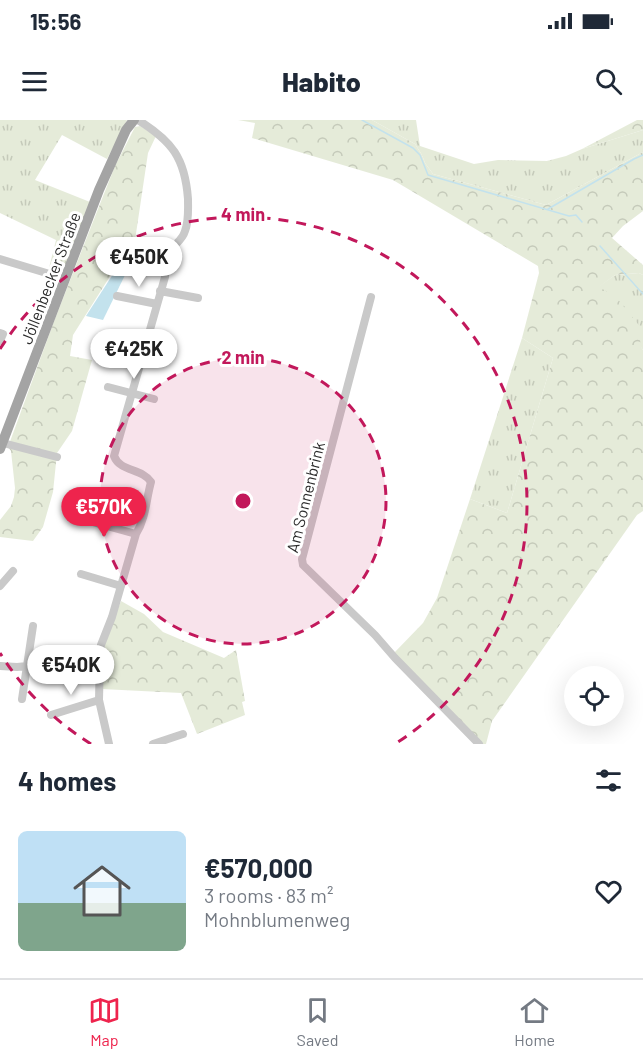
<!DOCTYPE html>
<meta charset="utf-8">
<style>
body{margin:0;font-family:Barlow,sans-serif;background:#f2f2f3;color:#1f2937;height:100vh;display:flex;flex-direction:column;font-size:22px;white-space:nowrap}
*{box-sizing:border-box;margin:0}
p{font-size:20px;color:#747a83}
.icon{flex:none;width:33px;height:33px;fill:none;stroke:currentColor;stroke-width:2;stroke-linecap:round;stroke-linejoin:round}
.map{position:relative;height:624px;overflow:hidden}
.sheet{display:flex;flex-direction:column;background:#fff;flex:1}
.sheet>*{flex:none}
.tools{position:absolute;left:564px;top:546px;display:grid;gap:12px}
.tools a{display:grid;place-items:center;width:60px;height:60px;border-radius:50%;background:#fff;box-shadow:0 6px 24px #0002;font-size:30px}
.price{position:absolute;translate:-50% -51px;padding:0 14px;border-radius:21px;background:#fff;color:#222;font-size:20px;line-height:39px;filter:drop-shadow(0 2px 3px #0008)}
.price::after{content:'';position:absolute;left:50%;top:36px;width:18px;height:14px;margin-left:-9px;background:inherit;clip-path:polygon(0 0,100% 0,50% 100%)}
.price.current{background:#ee244d;color:#fff}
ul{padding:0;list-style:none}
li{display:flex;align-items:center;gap:18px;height:150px;padding:0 18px}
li+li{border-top:2px solid #e0e1e3}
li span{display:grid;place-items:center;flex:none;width:168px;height:120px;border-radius:9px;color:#555}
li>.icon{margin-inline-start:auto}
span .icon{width:72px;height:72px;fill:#fffc;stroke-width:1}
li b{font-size:26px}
h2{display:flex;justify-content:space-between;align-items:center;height:72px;padding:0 18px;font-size:26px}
.status{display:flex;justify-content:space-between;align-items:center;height:42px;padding:0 30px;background:#fff;direction:ltr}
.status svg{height:16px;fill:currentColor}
header{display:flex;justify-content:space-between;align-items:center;height:78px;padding:0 18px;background:#fff;font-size:27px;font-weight:800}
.dock{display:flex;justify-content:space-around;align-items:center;height:84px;border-top:2px solid #e0e1e3;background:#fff;font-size:16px;color:#747a83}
.dock a{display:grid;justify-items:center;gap:3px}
.dock .current{color:#ee244d}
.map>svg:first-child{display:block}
.grass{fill:url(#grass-tufts)}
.forest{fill:url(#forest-crowns)}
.water{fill:#c3e2ed}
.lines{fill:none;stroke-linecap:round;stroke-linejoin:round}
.stream{stroke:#c3e2ed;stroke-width:1.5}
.minor{stroke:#c9c9c9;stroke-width:8}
.major{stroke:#a4a4a4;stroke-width:10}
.ring{fill:none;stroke:#c2185b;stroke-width:3;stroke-dasharray:10 8}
.labels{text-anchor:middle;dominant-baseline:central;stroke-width:6;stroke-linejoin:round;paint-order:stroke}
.street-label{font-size:16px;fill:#2c2c2c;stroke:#fff}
.centre{fill:#c2185b;stroke:#fff;stroke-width:3}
.ring-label{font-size:18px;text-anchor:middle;font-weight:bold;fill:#c2185b;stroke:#fff;stroke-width:6;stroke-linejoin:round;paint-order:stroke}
</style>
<div class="status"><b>15:56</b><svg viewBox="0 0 49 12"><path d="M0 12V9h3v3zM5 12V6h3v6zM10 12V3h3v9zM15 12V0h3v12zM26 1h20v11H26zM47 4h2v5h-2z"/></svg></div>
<header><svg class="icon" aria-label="menu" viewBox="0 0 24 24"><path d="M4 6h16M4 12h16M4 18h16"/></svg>Habito<svg class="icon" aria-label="search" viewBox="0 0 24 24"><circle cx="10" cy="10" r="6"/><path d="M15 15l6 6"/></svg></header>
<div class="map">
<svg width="643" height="624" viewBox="0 0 643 624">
<defs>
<pattern id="grass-tufts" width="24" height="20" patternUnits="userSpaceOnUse" patternTransform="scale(1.5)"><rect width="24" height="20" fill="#e5ebd9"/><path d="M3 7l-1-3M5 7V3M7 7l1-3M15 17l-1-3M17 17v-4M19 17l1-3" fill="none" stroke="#c5caba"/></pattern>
<pattern id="forest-crowns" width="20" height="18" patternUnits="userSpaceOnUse" patternTransform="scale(1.5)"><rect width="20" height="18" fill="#e5ebd9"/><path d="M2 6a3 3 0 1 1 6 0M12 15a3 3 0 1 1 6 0" fill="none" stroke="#c5caba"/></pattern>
</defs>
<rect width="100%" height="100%" fill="#fff"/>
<path class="grass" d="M 0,0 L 127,0 L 107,39 L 62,15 L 35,60 L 90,82 L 66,147 L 49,148 L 56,120 L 0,93 Z
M 372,0 L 416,0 L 420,26 L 474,44 L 498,40 L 547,41 L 566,36 L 582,29 L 643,10 L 643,32 L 546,85 L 433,54 L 425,43 L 422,35 L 415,24 Z
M 639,153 L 643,155 L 643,230 L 640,226 L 640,219 L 598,167 L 615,155 Z
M 522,218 L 553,238 L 507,393 L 470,379 Z"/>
<path class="forest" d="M 238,0 L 372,0 L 415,24 L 422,35 L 425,43 L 433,54 L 546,85 L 643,32 L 643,91 L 623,106 L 612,118 L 643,145 L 643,155 L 639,153 L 615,155 L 599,167 L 616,177 L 642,209 C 641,216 638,224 643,230 L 643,391 L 637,395 L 492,601 L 486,624 L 483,624 L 473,617 L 394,533 L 423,503 L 437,478 L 470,379 L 507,393 L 553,238 L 522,218 L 539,153 L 538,146 L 393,60 L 252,18 L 255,3 Z
M 637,0 L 643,0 L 643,10 L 582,29 Z
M 140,6 L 156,16 L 148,33 L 134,127 L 114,150 L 73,215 L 70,236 L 92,240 L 72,311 L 57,333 L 53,372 L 43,407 L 33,421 L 0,417 L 0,400 L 11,386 L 14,377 L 15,368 L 11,331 L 8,327 L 53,204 L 96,94 L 115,46 L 135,7 Z
M 121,481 L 144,494 L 163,512 L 224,538 L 236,530 L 245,581 L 242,582 L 245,595 L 197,614 L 181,573 L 102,569 L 105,523 Z"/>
<path class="water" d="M 115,151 L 126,153 L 103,200 L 86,196 Z"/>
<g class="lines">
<path class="stream" d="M 362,0 L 413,28 L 420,35 L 428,55 L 569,96 L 576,95 L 582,102
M 548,89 L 634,39 L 643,35
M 600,126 L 643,174"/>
<path class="minor" d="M 0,139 L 53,155
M 160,171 L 198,178
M 117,176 L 157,184
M 371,177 L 302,439 L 303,445 L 375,515 L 395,538 L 479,624
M 0,213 L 3,214 L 0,221
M 108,267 L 154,279
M 3,323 L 57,337
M 78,398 L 136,414
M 81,454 L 121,466
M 0,466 L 13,451
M 0,546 L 17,547 L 38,545 L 76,534 L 100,535
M 22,579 L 33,506
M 51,595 L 99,580
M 109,624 L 99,580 L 100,535 L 101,525 L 112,497 L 136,414 C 146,398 146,380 151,362 C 142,348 120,352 114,336 L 165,157 C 165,146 167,134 174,126 C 179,121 183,118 185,111 C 189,101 188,90 188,79 C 185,38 172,21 138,0
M 153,624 L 183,614"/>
<path class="major" d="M 0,329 L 99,70 L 126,10 L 134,0"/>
</g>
<circle cx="243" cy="381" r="143" fill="#c2185b" fill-opacity=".12"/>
<g class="ring">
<circle cx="243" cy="381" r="143"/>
<path d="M91 624A286 286 0 0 1 0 533M0 229A286 286 0 1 1 395 624"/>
</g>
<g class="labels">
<g class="street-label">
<text transform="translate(50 158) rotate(-69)">Jöllenbecker Straße</text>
<text transform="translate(305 377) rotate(-76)">Am Sonnenbrink</text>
</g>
</g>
<circle cx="243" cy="381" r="9" class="centre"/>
<g class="ring-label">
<text x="243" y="101">4 min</text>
<text x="243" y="244">2 min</text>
</g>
</svg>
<div class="tools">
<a><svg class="icon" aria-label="locate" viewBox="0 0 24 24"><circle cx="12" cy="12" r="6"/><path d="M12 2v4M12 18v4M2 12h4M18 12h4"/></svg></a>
</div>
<b class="price" style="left:139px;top:168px">€450K</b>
<b class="price" style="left:134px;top:260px">€425K</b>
<b class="price current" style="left:104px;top:418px">€570K</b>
<b class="price" style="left:71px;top:576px">€540K</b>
</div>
<section class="sheet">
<h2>4 homes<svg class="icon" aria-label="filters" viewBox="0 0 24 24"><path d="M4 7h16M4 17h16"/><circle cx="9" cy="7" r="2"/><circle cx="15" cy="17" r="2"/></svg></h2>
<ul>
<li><span style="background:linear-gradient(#bfe0f5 60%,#7fa58c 0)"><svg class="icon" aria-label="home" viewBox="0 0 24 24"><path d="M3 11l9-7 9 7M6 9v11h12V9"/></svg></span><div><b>€570,000</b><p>3 rooms · 83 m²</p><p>Mohnblumenweg</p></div><svg class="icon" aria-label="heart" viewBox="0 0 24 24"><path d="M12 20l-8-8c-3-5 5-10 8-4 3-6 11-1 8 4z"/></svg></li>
</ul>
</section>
<nav class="dock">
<a class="current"><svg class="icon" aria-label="map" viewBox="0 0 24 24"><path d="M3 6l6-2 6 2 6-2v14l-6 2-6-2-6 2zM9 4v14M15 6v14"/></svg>Map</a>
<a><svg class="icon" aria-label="saved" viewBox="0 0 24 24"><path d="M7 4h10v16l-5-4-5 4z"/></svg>Saved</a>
<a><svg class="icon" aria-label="home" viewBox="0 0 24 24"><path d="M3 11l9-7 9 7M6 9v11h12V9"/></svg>Home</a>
</nav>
